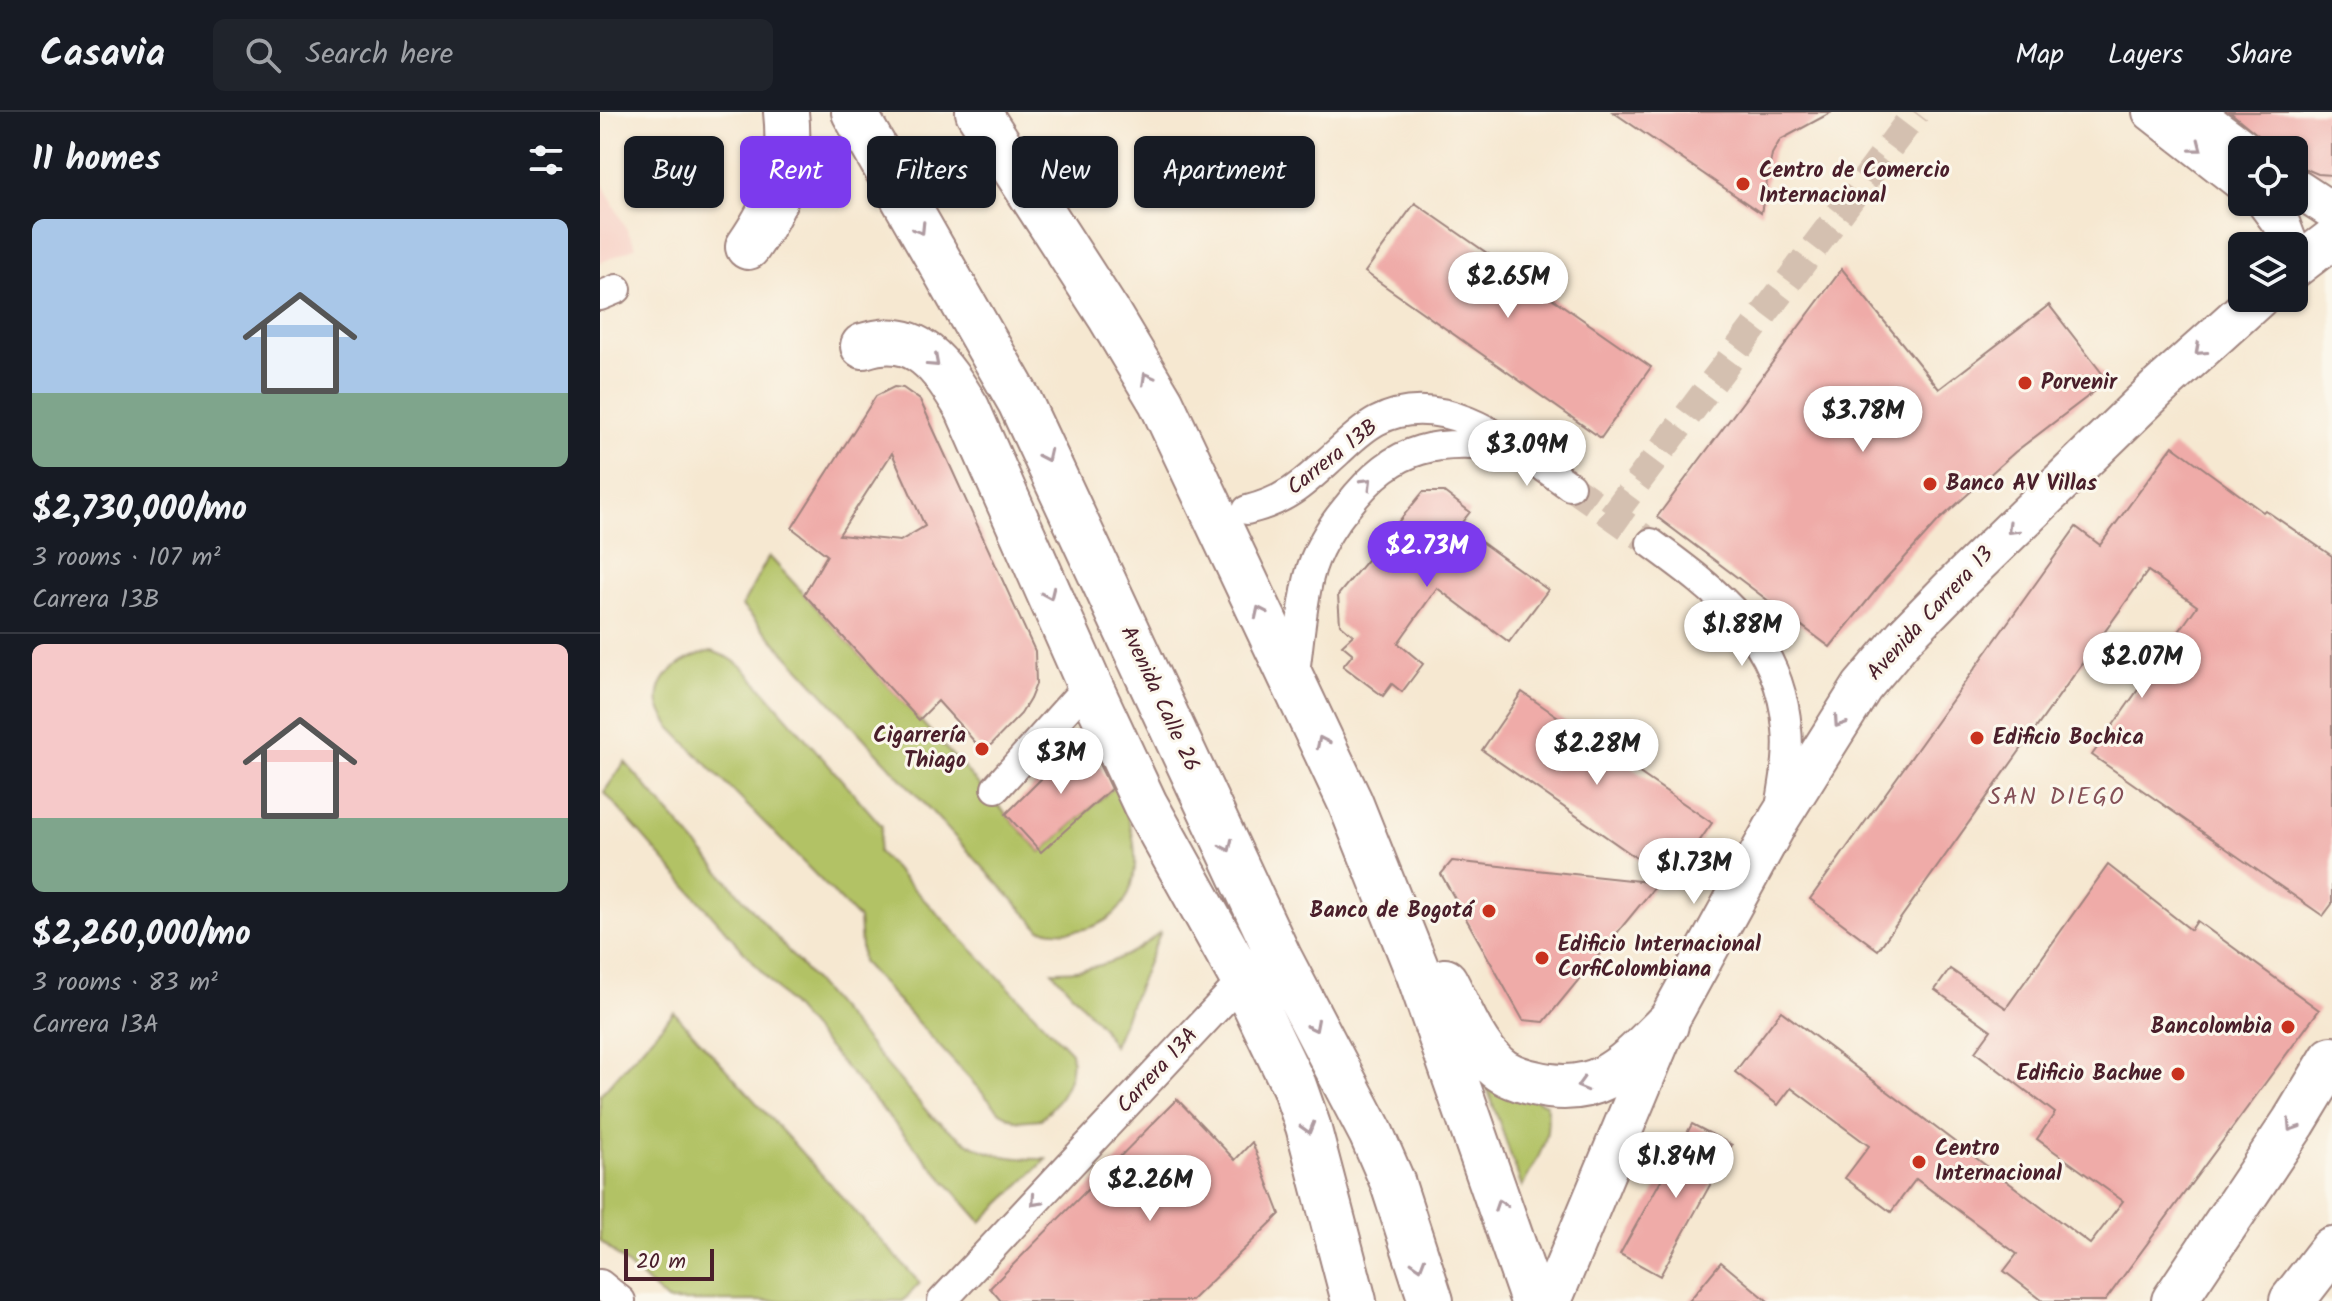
<!DOCTYPE html>
<meta charset="utf-8">
<style>
body{margin:0;font-family:Kalam,sans-serif;background:#20242c;color:#f1f3f6;height:100vh;display:flex;flex-direction:column;font-size:30px;white-space:nowrap}
*{box-sizing:border-box;margin:0}
p{font-size:26px;color:#9ea1a6}
.icon{flex:none;width:44px;height:44px;fill:none;stroke:currentColor;stroke-width:2;stroke-linecap:round;stroke-linejoin:round}
.map{position:relative;flex:1;overflow:hidden}
.sheet{display:flex;flex-direction:column;background:#171b24;width:600px}
.sheet>*{flex:none}
.guide{position:absolute;left:24px;top:24px;width:760px;height:72px;display:flex;gap:16px}
.buttons{position:absolute;left:1628px;top:24px;display:grid;gap:16px}
.buttons a{display:grid;place-items:center;width:80px;height:80px;border-radius:12px;background:#171b24;box-shadow:0 2px 6px #0004;font-size:40px}
.scale{position:absolute;left:24px;bottom:20px;width:90px;box-sizing:border-box;padding-left:8px;border:4px solid #4a1f2b;border-top:0;font-size:22px;line-height:28px;white-space:nowrap;color:#4a1f2b;-webkit-text-stroke:6px #fbf7ec;paint-order:stroke}
.price{position:absolute;translate:-50% -68px;padding:0 18px;border-radius:28px;background:#fff;color:#222;font-size:26px;line-height:52px;filter:drop-shadow(0 2px 4px #0008)}
.price::after{content:'';position:absolute;left:50%;top:48px;width:24px;height:18px;margin-left:-12px;background:inherit;clip-path:polygon(0 0,100% 0,50% 100%)}
.price.on{background:#7c3aed;color:#fff}
ul{padding:0;list-style:none}
li{display:grid;align-content:center;gap:16px;height:424px;padding:0 32px}
li+li{border-top:2px solid #363941}
li span{display:grid;place-items:center;height:248px;border-radius:12px;color:#555}
li>.icon{margin-inline-start:auto}
span .icon{width:144px;height:144px;fill:#fffc;stroke-width:1}
li b{font-size:34px}
h2{display:flex;justify-content:space-between;align-items:center;height:96px;padding:0 32px;font-size:34px}
.chip{padding:0 28px;border-radius:12px;background:#171b24;box-shadow:0 2px 6px #0004;font-size:28px;line-height:72px}
.chip.on{background:#7c3aed;color:#fff}
header{display:flex;align-items:center;gap:48px;box-sizing:border-box;height:112px;padding:0 40px;background:#171b24;border-bottom:2px solid #363941}
header strong{font-size:38px}
nav{display:flex;gap:44px;margin-inline-start:auto;font-size:28px}
.search{width:560px;height:72px;background:#20242c;display:flex;align-items:center;gap:20px;box-sizing:border-box;padding:0 28px;border-radius:12px;color:#9ea1a6;font-size:30px}
main{display:flex;flex:1;min-height:0}
.map>svg:first-child{display:block}
.built{fill:#f7d1c6}
.green{fill:#b2c265;stroke:#7e7048;stroke-width:2}
.building{fill:#efaba8;fill-rule:evenodd}
.lines{fill:none;stroke-linecap:round;stroke-linejoin:round}
.minor-tunnel{stroke:#d4c0b0;stroke-width:28;stroke-dasharray:28 14;stroke-linecap:butt}
.minor-casing{stroke:#a0847e;stroke-width:32}
.tertiary-casing{stroke:#a0847e;stroke-width:40}
.secondary-casing{stroke:#a0847e;stroke-width:44}
.primary-casing{stroke:#a0847e;stroke-width:48}
.minor{stroke:#fff;stroke-width:28}
.tertiary{stroke:#fff;stroke-width:36}
.secondary{stroke:#fff;stroke-width:40}
.primary{stroke:#fff;stroke-width:44}
.oneway{stroke:#ae9aa0}
.poi-dot{fill:#c8321e;stroke:#fbf7ec;stroke-width:3}
.labels{text-anchor:middle;dominant-baseline:central;stroke-width:6;stroke-linejoin:round;paint-order:stroke}
.poi-label{font-size:22px;font-weight:bold;fill:#4a1f2b;stroke:#fbf7ec;text-anchor:start}
.street-label{font-size:22px;fill:#4a1f2b;stroke:#fbf7ec}
.neighbourhood-label{font-size:24px;letter-spacing:2px;fill:#845057;stroke:#fbf7ec}
</style>
<header>
<strong>Casavia</strong>
<div class="search"><svg class="icon" aria-label="search" viewBox="0 0 24 24"><circle cx="10" cy="10" r="6"/><path d="M15 15l6 6"/></svg>Search here</div>
<nav><a>Map</a><a>Layers</a><a>Share</a></nav>
</header>
<main>
<section class="sheet">
<h2>11 homes<svg class="icon" aria-label="filters" viewBox="0 0 24 24"><path d="M4 7h16M4 17h16"/><circle cx="9" cy="7" r="2"/><circle cx="15" cy="17" r="2"/></svg></h2>
<ul>
<li><span style="background:linear-gradient(#a9c7e8 70%,#7fa58c 0)"><svg class="icon" aria-label="home" viewBox="0 0 24 24"><path d="M3 11l9-7 9 7M6 9v11h12V9"/></svg></span><div><b>$2,730,000/mo</b><p>3 rooms · 107 m²</p><p>Carrera 13B</p></div></li>
<li><span style="background:linear-gradient(#f6c9c9 70%,#7fa58c 0)"><svg class="icon" aria-label="home" viewBox="0 0 24 24"><path d="M3 11l9-7 9 7M6 9v11h12V9"/></svg></span><div><b>$2,260,000/mo</b><p>3 rooms · 83 m²</p><p>Carrera 13A</p></div></li>
</ul>
</section>
<div class="map">
<svg width="1732" height="1189" viewBox="0 0 1732 1189">
<rect width="100%" height="100%" fill="#fbf7ec"/>
<filter id="ink" filterUnits="userSpaceOnUse"><feTurbulence type="fractalNoise" baseFrequency=".0125" numOctaves="2"/><feDisplacementMap in="SourceGraphic" scale="16" xChannelSelector="R" yChannelSelector="G"/><feConvolveMatrix kernelMatrix="1 2 1 2 8 2 1 2 1" color-interpolation-filters="sRGB"/></filter>
<filter id="wash" filterUnits="userSpaceOnUse"><feTurbulence type="fractalNoise" baseFrequency=".006" numOctaves="4" result="noise"/><feDisplacementMap in="SourceGraphic" scale="32" xChannelSelector="R" yChannelSelector="G"/><feGaussianBlur stdDeviation="1.8" result="paint"/><feColorMatrix in="noise" values="0 0 0 0 0 0 0 0 0 0 0 0 0 0 0 0 0 1.4 0 .05"/><feComposite in="paint" operator="in"/></filter>
<g filter="url(#wash)">
<rect width="100%" height="100%" fill="#f6e8d1"/>
<path class="built" d="M 0,67 L 36,135 L 0,151 Z"/>
<path class="green" d="M 169,444 L 441,740 L 516,673 C 522,692 532,712 534,732 C 543,796 500,829 440,817 L 142,494 Z
M 112,539 L 129,546 L 144,556 L 282,714 L 278,740 L 471,940 C 475,967 461,988 441,1007 L 417,1009 L 400,1000 L 262,850 L 259,807 L 71,616 C 68,610 61,601 59,593 C 54,562 87,544 112,539 Z
M 25,650 L 330,1003 C 372,1037 391,1048 447,1047 L 381,1110 L 4,680 Z
M 561,819 L 513,934 L 502,915 L 452,859 C 494,860 530,847 561,819 Z
M 74,900 L 320,1171 L 303,1189 L 67,1189 L 0,1128 L 0,983 Z
M 884,967 L 946,992 C 953,1027 938,1045 922,1075 Z"/>
<g id="blocks">
<path class="building" d="M 1013,0 L 1232,0 L 1180,28 L 1172,42 L 1161,101 Z
M 1630,0 L 1732,0 L 1732,63 L 1718,62 L 1694,52 L 1694,38 L 1676,38 Z
M 815,91 L 1051,255 L 1001,326 L 765,160 Z
M 1242,157 L 1339,277 L 1449,193 L 1508,269 L 1415,340 L 1339,408 L 1280,473 L 1230,535 L 1057,405 Z
M 294,275 L 303,276 L 320,288 L 435,539 L 436,572 L 430,587 L 421,602 L 384,640 L 338,589 L 319,608 L 204,482 L 227,443 L 192,416 L 276,284 ZM 292,341 L 325,414 L 300,429 L 239,423 Z
M 1573,334 L 1663,400 L 1665,398 L 1732,444 L 1732,792 L 1723,804 L 1492,643 L 1597,494 L 1548,459 L 1278,838 L 1210,787 L 1476,415 L 1500,433 Z
M 823,380 L 844,380 L 870,400 L 859,414 L 948,478 L 909,530 L 837,476 L 798,531 L 823,552 L 802,580 L 792,572 L 783,584 L 743,554 L 753,542 L 742,533 L 753,523 L 740,512 L 738,483 Z
M 922,580 L 1112,711 L 1071,770 L 882,638 Z
M 485,623 L 511,677 L 441,740 L 406,702 Z
M 852,749 L 1058,771 L 944,910 L 923,908 L 841,762 Z
M 1508,753 L 1591,818 L 1597,809 L 1719,898 L 1505,1189 L 1443,1189 L 1404,1159 L 1417,1142 L 1316,1067 L 1291,1100 L 1245,1066 L 1269,1034 L 1191,976 L 1178,993 L 1135,960 L 1181,899 L 1490,1132 L 1523,1089 L 1437,1027 L 1455,1001 L 1375,940 L 1391,918 L 1335,878 L 1350,857 L 1406,896 Z
M 577,987 L 635,1048 L 652,1030 L 680,1102 L 591,1189 L 401,1189 L 390,1176 Z
M 1092,1012 L 1132,1033 L 1060,1164 L 1020,1142 Z
M 1121,1150 L 1168,1189 L 1089,1189 Z"/>
</g>
</g>
<g filter="url(#ink)">
<use href="#blocks" fill-opacity="0" stroke="#a0847e" stroke-width="2"/>
<g class="lines">
<path class="minor-tunnel" d="M 970,374 L 1051,431
M 1012,404 L 1316,0"/>
<g class="minor-casing">
<path id="minor" d="M 0,184 L 17,177
M 647,398 C 689,388 707,368 738,340 C 750,329 762,317 777,309 C 846,274 917,337 970,374
M 1051,431 C 1118,480 1180,526 1187,617 C 1190,643 1184,670 1180,696
M 694,568 C 699,534 701,498 709,465 C 715,440 731,414 747,395 C 799,328 835,330 915,335
M 396,676 L 489,572
M 0,1172 L 21,1189
M 342,1189 L 643,868"/>
</g>
<g class="tertiary-casing">
<path id="tertiary" d="M 1551,0 L 1642,71
M 1595,0 L 1646,38
M 1694,74 L 1732,99
M 1665,90 L 1682,113 L 1690,134"/>
</g>
<g class="secondary-casing">
<path id="secondary" d="M 1694,156 L 1732,127
M 951,1189 L 1066,913 L 1179,707 L 1262,575 L 1305,524 L 1355,473 L 1557,277 L 1658,186"/>
</g>
<g class="primary-casing">
<path id="primary" d="M 254,0 L 420,290 L 679,845 L 771,1021 L 792,1069 L 831,1189
M 378,0 L 509,203 L 561,290 L 750,690 L 819,863 L 933,1189
M 148,135 C 179,90 192,56 186,0
M 263,234 C 318,216 342,255 367,296 L 489,572 L 545,692 L 643,868 L 694,974 L 708,1014 L 754,1189
M 845,869 C 860,897 872,931 895,953 C 905,963 921,968 934,971 C 998,987 1025,954 1066,913
M 1574,1189 L 1694,1010 L 1732,947
M 1692,1189 L 1732,1137"/>
</g>
<use href="#minor" class="minor"/>
<use href="#tertiary" class="tertiary"/>
<use href="#secondary" class="secondary"/>
<use href="#primary" class="primary"/>
</g>
<defs><path id="oneway-chevron" d="M-2-3.5L2.5 0L-2 3.5" fill="none" stroke-width="1.6" stroke-linecap="round" stroke-linejoin="round" transform="scale(2)"/></defs>
<g class="oneway">
<use href="#oneway-chevron" transform="translate(1597 35) rotate(38)"/>
<use href="#oneway-chevron" transform="translate(320 117) rotate(58)"/>
<use href="#oneway-chevron" transform="translate(1600 238) rotate(138)"/>
<use href="#oneway-chevron" transform="translate(334 250) rotate(42)"/>
<use href="#oneway-chevron" transform="translate(547 266) rotate(-119)"/>
<use href="#oneway-chevron" transform="translate(446 344) rotate(65)"/>
<use href="#oneway-chevron" transform="translate(767 371) rotate(-45)"/>
<use href="#oneway-chevron" transform="translate(1412 417) rotate(136)"/>
<use href="#oneway-chevron" transform="translate(449 482) rotate(66)"/>
<use href="#oneway-chevron" transform="translate(660 500) rotate(-115)"/>
<use href="#oneway-chevron" transform="translate(1239 610) rotate(124)"/>
<use href="#oneway-chevron" transform="translate(722 630) rotate(-115)"/>
<use href="#oneway-chevron" transform="translate(627 734) rotate(65)"/>
<use href="#oneway-chevron" transform="translate(714 914) rotate(63)"/>
<use href="#oneway-chevron" transform="translate(982 973) rotate(164)"/>
<use href="#oneway-chevron" transform="translate(1692 1014) rotate(123)"/>
<use href="#oneway-chevron" transform="translate(708 1016) rotate(74)"/>
<use href="#oneway-chevron" transform="translate(436 1089) rotate(133)"/>
<use href="#oneway-chevron" transform="translate(900 1093) rotate(-109)"/>
<use href="#oneway-chevron" transform="translate(819 1152) rotate(73)"/>
</g>
</g>
<g class="poi-dot">
<circle cx="1143" cy="72" r="8"/>
<circle cx="1425" cy="271" r="8"/>
<circle cx="1330" cy="372" r="8"/>
<circle cx="1377" cy="626" r="8"/>
<circle cx="382" cy="637" r="8"/>
<circle cx="889" cy="799" r="8"/>
<circle cx="942" cy="846" r="8"/>
<circle cx="1688" cy="915" r="8"/>
<circle cx="1578" cy="962" r="8"/>
<circle cx="1319" cy="1050" r="8"/>
</g>
<g class="labels">
<g class="poi-label">
<text x="1159" y="59">Centro de Comercio<tspan x="1159" dy="25">Internacional</tspan></text>
<text x="1441" y="271">Porvenir</text>
<text x="1346" y="372">Banco AV Villas</text>
<text x="366" y="624" text-anchor="end">Cigarrería<tspan x="366" dy="25">Thiago</tspan></text>
<text x="1393" y="626">Edificio Bochica</text>
<text x="873" y="799" text-anchor="end">Banco de Bogotá</text>
<text x="958" y="833">Edificio Internacional<tspan x="958" dy="25">CorfiColombiana</tspan></text>
<text x="1672" y="915" text-anchor="end">Bancolombia</text>
<text x="1562" y="962" text-anchor="end">Edificio Bachue</text>
<text x="1335" y="1037">Centro<tspan x="1335" dy="25">Internacional</tspan></text>
</g>
<g class="street-label">
<text transform="translate(733 346) rotate(-38)">Carrera 13B</text>
<text transform="translate(1331 502) rotate(-47)">Avenida Carrera 13</text>
<text transform="translate(559 587) rotate(65)">Avenida Calle 26</text>
<text transform="translate(558 959) rotate(-47)">Carrera 13A</text>
</g>
<g class="neighbourhood-label">
<text x="1457" y="685">SAN DIEGO</text>
</g>
</g>
</svg>
<div class="buttons">
<a><svg class="icon" aria-label="locate" viewBox="0 0 24 24"><circle cx="12" cy="12" r="6"/><path d="M12 2v4M12 18v4M2 12h4M18 12h4"/></svg></a>
<a><svg class="icon" aria-label="layers" viewBox="0 0 24 24"><path d="M12 4l9 5-9 5-9-5zM3 14l9 5 9-5"/></svg></a>
</div>
<div class="scale">20 m</div>
<b class="price" style="left:908px;top:208px">$2.65M</b>
<b class="price" style="left:1263px;top:342px">$3.78M</b>
<b class="price" style="left:927px;top:376px">$3.09M</b>
<b class="price on" style="left:827px;top:477px">$2.73M</b>
<b class="price" style="left:1142px;top:556px">$1.88M</b>
<b class="price" style="left:1542px;top:588px">$2.07M</b>
<b class="price" style="left:997px;top:675px">$2.28M</b>
<b class="price" style="left:461px;top:684px">$3M</b>
<b class="price" style="left:1094px;top:794px">$1.73M</b>
<b class="price" style="left:1076px;top:1088px">$1.84M</b>
<b class="price" style="left:550px;top:1111px">$2.26M</b>
<div class="guide">
<a class="chip">Buy</a>
<a class="chip on">Rent</a>
<a class="chip">Filters</a>
<a class="chip">New</a>
<a class="chip">Apartment</a>
</div>
</div>
</main>
